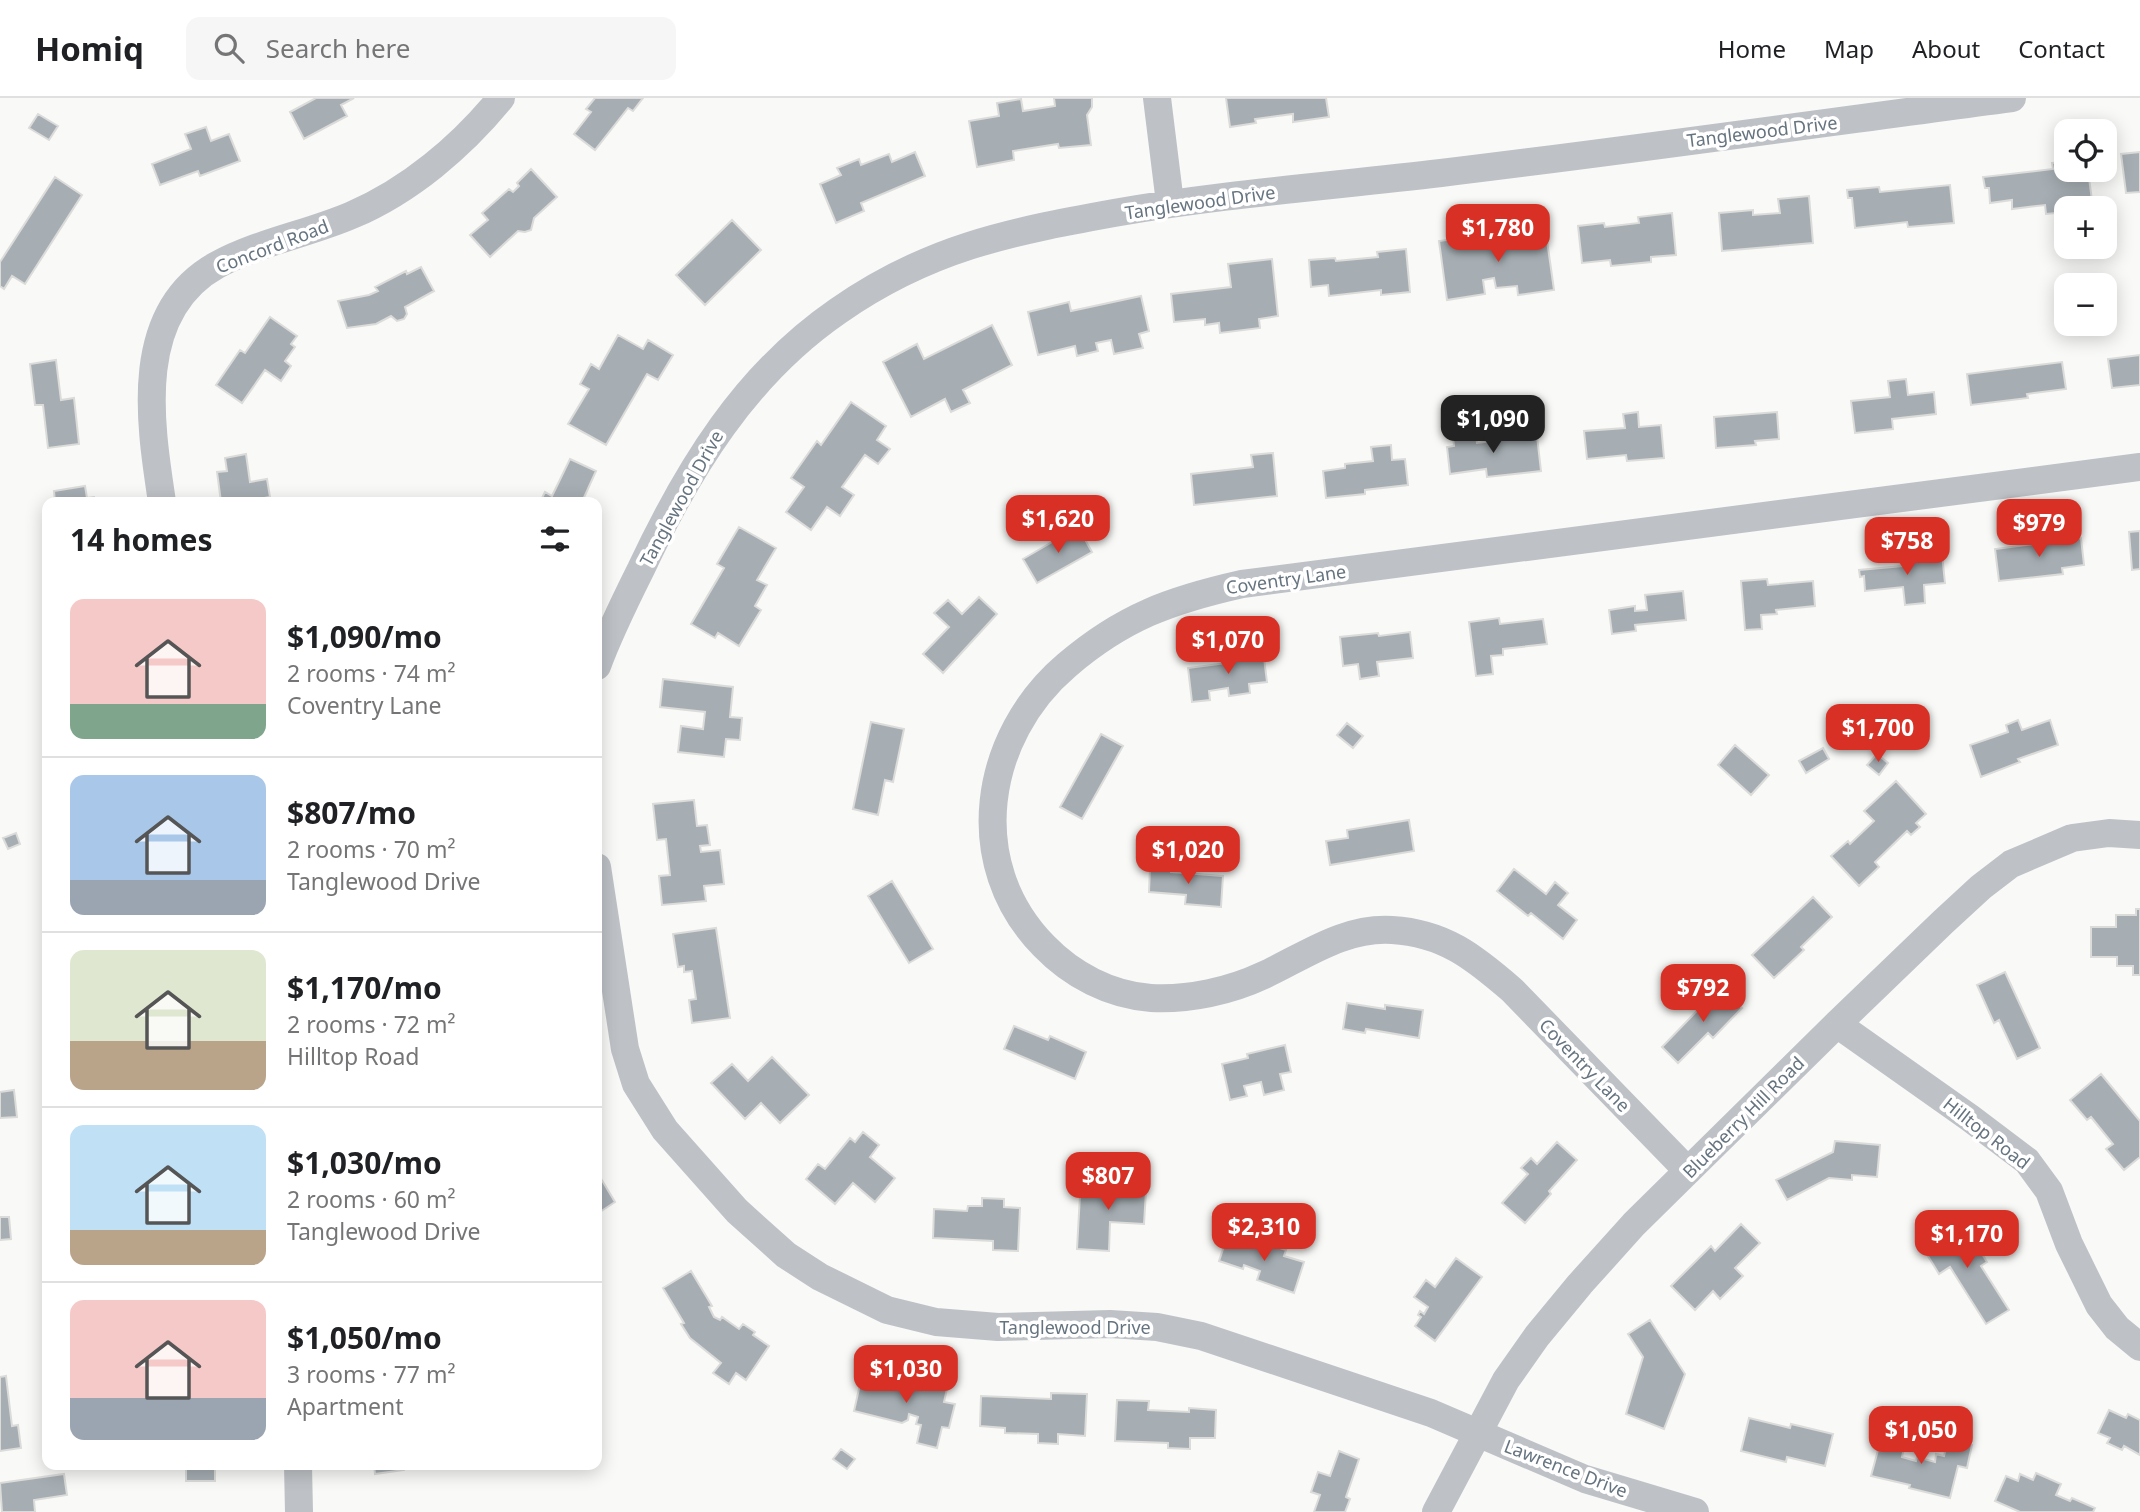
<!DOCTYPE html>
<meta charset="utf-8">
<style>
body{margin:0;font-family:"Noto Sans",sans-serif;background:#f6f6f6;color:#202124;height:100vh;display:flex;flex-direction:column;font-size:26px;white-space:nowrap}
*{box-sizing:border-box;margin:0}
p{font-size:23px;color:#757577}
.icon{flex:none;width:38px;height:38px;fill:none;stroke:currentColor;stroke-width:2;stroke-linecap:round;stroke-linejoin:round}
.map{position:relative;flex:1;overflow:hidden}
.side{position:absolute;left:42px;top:399px;width:560px;height:973px;display:flex;flex-direction:column;background:#fff;border-radius:14px;box-shadow:0 4px 18px #0003}
.side>*{flex:none}
.tools{position:absolute;left:2054px;top:21px;display:grid;gap:14px}
.tools a{display:grid;place-items:center;width:63px;height:63px;border-radius:14px;background:#fff;box-shadow:0 4px 18px #0003;font-size:35px}
.price{position:absolute;translate:-50% -60px;padding:0 16px;border-radius:14px;background:#d93025;color:#fff;font-size:23px;line-height:46px;filter:drop-shadow(0 2px 4px #0008)}
.price::after{content:'';position:absolute;left:50%;top:42px;width:21px;height:16px;margin-left:-10px;background:inherit;clip-path:polygon(0 0,100% 0,50% 100%)}
.price.active{background:#222;color:#fff}
ul{padding:0;list-style:none}
li{display:flex;align-items:center;gap:21px;height:175px;padding:0 28px}
li+li{border-top:2px solid #e0e0e0}
li span{display:grid;place-items:center;flex:none;width:196px;height:140px;border-radius:14px;color:#555}
li>.icon{margin-inline-start:auto}
span .icon{width:84px;height:84px;fill:#fffc;stroke-width:1}
li b{font-size:30px}
h2{display:flex;justify-content:space-between;align-items:center;height:84px;padding:0 28px;font-size:30px}
header{display:flex;align-items:center;gap:42px;box-sizing:border-box;height:98px;padding:0 35px;background:#fff;border-bottom:2px solid #e0e0e0}
header strong{font-size:33px}
nav{display:flex;gap:38px;margin-inline-start:auto;font-size:24px}
.search{width:490px;height:63px;background:#f6f6f6;display:flex;align-items:center;gap:18px;box-sizing:border-box;padding:0 24px;border-radius:14px;color:#757577;font-size:26px}
.map>svg:first-child{display:block}
.building{fill:#a6aeb3;stroke:#dbdbd9;stroke-width:2}
.lines{fill:none;stroke-linecap:round;stroke-linejoin:round}
.minor{stroke:#bec2c6;stroke-width:28}
.labels{text-anchor:middle;dominant-baseline:central;stroke-width:7;stroke-linejoin:round;paint-order:stroke}
.street-label{font-size:18px;fill:#66747f;stroke:#fff}
</style>
<header>
<strong>Homiq</strong>
<div class="search"><svg class="icon" aria-label="search" viewBox="0 0 24 24"><circle cx="10" cy="10" r="6"/><path d="M15 15l6 6"/></svg>Search here</div>
<nav><a>Home</a><a>Map</a><a>About</a><a>Contact</a></nav>
</header>
<div class="map">
<svg width="2140" height="1414" viewBox="0 0 2140 1414">
<rect width="100%" height="100%" fill="#f9f9f7"/>
<path class="building" d="M 316,0 L 354,0 L 341,7 L 347,18 L 304,41 L 290,14 Z
M 595,0 L 643,0 L 633,13 L 628,10 L 595,52 L 574,36 L 591,14 L 586,11 Z
M 1054,0 L 1092,0 L 1092,9 L 1087,17 L 1091,47 L 1059,50 L 1058,46 L 1013,53 L 1014,62 L 977,69 L 969,23 L 999,18 L 997,5 L 1021,1 L 1023,13 L 1055,8 Z
M 1226,0 L 1326,0 L 1329,19 L 1293,24 L 1293,16 L 1255,21 L 1256,25 L 1230,29 Z
M 38,16 L 58,28 L 49,42 L 29,30 Z
M 206,29 L 211,43 L 229,36 L 240,63 L 200,78 L 198,73 L 160,87 L 152,66 L 191,51 L 185,36 Z
M 915,54 L 925,78 L 861,105 L 864,113 L 836,125 L 820,86 L 841,77 L 837,70 L 859,61 L 861,67 L 889,56 L 892,64 Z
M 2140,54 L 2140,94 L 2126,95 L 2121,56 Z
M 2067,64 L 2067,72 L 2088,72 L 2093,110 L 2067,110 L 2067,114 L 2046,116 L 2045,107 L 2012,111 L 2012,102 L 1990,105 L 1989,90 L 1985,90 L 1983,79 L 2053,71 L 2052,65 Z
M 531,71 L 557,99 L 534,120 L 531,132 L 525,134 L 518,133 L 490,159 L 470,137 L 488,122 L 482,115 L 509,91 L 513,94 L 519,88 L 517,85 Z
M 55,79 L 82,97 L 25,186 L 12,178 L 4,191 L 0,188 L 0,164 Z
M 1950,87 L 1954,125 L 1908,129 L 1907,124 L 1855,130 L 1852,100 L 1848,100 L 1847,92 L 1879,89 L 1880,94 Z
M 1809,98 L 1813,145 L 1722,153 L 1719,115 L 1753,112 L 1753,117 L 1780,115 L 1778,101 Z
M 1672,115 L 1676,157 L 1651,159 L 1651,164 L 1611,168 L 1610,162 L 1582,165 L 1578,128 L 1604,125 L 1605,129 L 1639,125 L 1638,119 Z
M 732,122 L 761,152 L 705,207 L 676,177 Z
M 1545,128 L 1554,192 L 1518,197 L 1517,188 L 1496,190 L 1494,180 L 1483,182 L 1485,196 L 1447,202 L 1439,143 L 1468,139 L 1470,148 L 1508,143 L 1506,134 Z
M 1406,151 L 1410,194 L 1381,197 L 1381,192 L 1329,198 L 1328,187 L 1311,189 L 1309,162 L 1335,160 L 1336,163 L 1378,159 L 1377,154 Z
M 1272,161 L 1278,218 L 1259,221 L 1260,230 L 1220,235 L 1219,225 L 1205,227 L 1205,221 L 1174,224 L 1171,196 L 1231,189 L 1228,166 Z
M 421,169 L 434,193 L 405,209 L 407,216 L 404,221 L 397,223 L 391,218 L 376,226 L 347,230 L 338,203 L 369,197 L 378,193 L 375,189 L 406,173 L 407,176 Z
M 1141,198 L 1149,233 L 1139,236 L 1143,250 L 1114,256 L 1111,242 L 1096,245 L 1098,253 L 1077,258 L 1075,248 L 1038,257 L 1028,214 L 1069,204 L 1071,213 Z
M 270,219 L 297,238 L 291,246 L 295,249 L 285,263 L 291,268 L 281,283 L 265,272 L 242,305 L 216,287 L 240,252 L 245,255 Z
M 992,227 L 1012,267 L 963,292 L 970,305 L 951,314 L 945,301 L 911,319 L 883,264 L 917,246 L 924,261 Z
M 618,237 L 643,251 L 648,242 L 673,257 L 658,282 L 647,276 L 606,347 L 568,326 L 589,291 L 580,286 L 591,266 L 599,271 Z
M 2140,257 L 2140,287 L 2112,290 L 2108,261 Z
M 56,262 L 61,302 L 74,300 L 79,346 L 48,350 L 43,307 L 35,307 L 30,266 Z
M 2062,264 L 2066,291 L 2027,296 L 2028,300 L 1971,307 L 1967,276 Z
M 1906,281 L 1908,297 L 1934,294 L 1936,316 L 1892,321 L 1893,331 L 1855,335 L 1851,303 L 1890,299 L 1888,283 Z
M 851,304 L 886,328 L 877,342 L 890,351 L 878,366 L 865,357 L 842,389 L 854,397 L 840,418 L 827,409 L 811,432 L 786,414 L 804,389 L 791,380 L 817,343 L 821,347 Z
M 1638,314 L 1639,329 L 1661,327 L 1664,360 L 1627,363 L 1626,357 L 1587,361 L 1584,333 L 1625,330 L 1623,316 Z
M 1777,314 L 1779,341 L 1755,343 L 1756,347 L 1716,350 L 1714,319 Z
M 1475,328 L 1477,345 L 1537,338 L 1541,373 L 1487,379 L 1486,371 L 1450,376 L 1447,349 L 1454,348 L 1452,331 Z
M 1391,347 L 1392,362 L 1405,361 L 1408,387 L 1365,392 L 1365,396 L 1326,400 L 1323,373 L 1345,370 L 1345,366 L 1373,363 L 1371,349 Z
M 1273,355 L 1277,398 L 1194,407 L 1191,376 L 1253,369 L 1251,357 Z
M 246,356 L 250,384 L 267,381 L 270,399 L 253,402 L 253,404 L 221,404 L 217,374 L 227,373 L 225,360 Z
M 570,361 L 596,373 L 582,404 L 540,404 L 545,394 L 552,398 Z
M 85,388 L 87,400 L 94,399 L 95,404 L 55,404 L 54,393 Z
M 739,429 L 776,450 L 757,482 L 767,487 L 755,508 L 761,512 L 739,548 L 718,535 L 715,540 L 691,526 L 724,470 L 717,466 Z
M 1078,429 L 1092,454 L 1037,485 L 1023,461 Z
M 2140,433 L 2140,471 L 2132,472 L 2129,434 Z
M 2081,440 L 2084,467 L 2062,470 L 2063,476 L 1999,483 L 1995,451 Z
M 1942,456 L 1945,485 L 1924,487 L 1925,505 L 1905,507 L 1903,489 L 1865,493 L 1864,478 L 1860,479 L 1859,472 L 1902,468 L 1901,461 Z
M 1767,481 L 1768,487 L 1813,483 L 1815,508 L 1776,512 L 1777,516 L 1761,517 L 1762,531 L 1745,532 L 1741,483 Z
M 1683,493 L 1686,522 L 1635,527 L 1636,533 L 1612,536 L 1609,512 L 1635,508 L 1635,513 L 1647,512 L 1645,497 Z
M 979,499 L 997,516 L 943,575 L 923,556 L 949,529 L 934,515 L 948,502 L 962,516 Z
M 1499,520 L 1500,526 L 1543,521 L 1547,546 L 1503,551 L 1503,557 L 1491,558 L 1493,576 L 1476,578 L 1469,524 Z
M 1410,534 L 1413,560 L 1377,564 L 1379,578 L 1360,581 L 1358,566 L 1343,568 L 1340,539 L 1378,535 L 1379,538 Z
M 1263,552 L 1267,584 L 1249,586 L 1250,595 L 1229,598 L 1228,590 L 1209,593 L 1210,602 L 1192,604 L 1188,570 L 1227,565 L 1226,557 Z
M 663,581 L 733,589 L 730,619 L 742,620 L 740,642 L 726,641 L 724,659 L 678,654 L 681,628 L 703,631 L 705,614 L 660,609 Z
M 2018,622 L 2022,632 L 2050,622 L 2058,647 L 2018,661 L 2020,664 L 1981,679 L 1970,647 L 2008,634 L 2006,627 Z
M 871,624 L 904,631 L 893,684 L 885,682 L 878,717 L 853,711 Z
M 1347,625 L 1363,638 L 1353,650 L 1337,637 Z
M 1101,636 L 1123,648 L 1082,721 L 1060,709 Z
M 1735,647 L 1769,677 L 1751,697 L 1718,667 Z
M 1823,650 L 1829,661 L 1806,675 L 1799,663 Z
M 1877,656 L 1888,665 L 1879,677 L 1867,667 Z
M 1896,683 L 1926,716 L 1916,725 L 1920,729 L 1911,737 L 1907,733 L 1875,764 L 1879,769 L 1859,788 L 1831,758 L 1848,743 L 1850,746 L 1874,723 L 1864,713 Z
M 694,702 L 697,728 L 707,727 L 710,747 L 700,748 L 701,754 L 720,752 L 724,786 L 704,788 L 706,803 L 662,807 L 659,778 L 670,777 L 666,741 L 657,742 L 653,706 Z
M 1409,722 L 1414,753 L 1330,767 L 1326,743 L 1348,740 L 1347,732 Z
M 16,735 L 20,746 L 8,751 L 3,740 Z
M 1150,769 L 1171,770 L 1171,774 L 1223,778 L 1221,809 L 1185,806 L 1186,797 L 1149,794 Z
M 1514,771 L 1546,796 L 1555,784 L 1568,795 L 1558,807 L 1577,822 L 1563,841 L 1531,815 L 1528,818 L 1497,793 Z
M 892,783 L 933,851 L 909,865 L 868,798 Z
M 1813,799 L 1832,819 L 1801,849 L 1804,852 L 1774,880 L 1752,857 Z
M 2136,811 L 2140,811 L 2140,877 L 2133,877 L 2133,868 L 2117,868 L 2117,859 L 2091,859 L 2091,829 L 2116,829 L 2116,817 L 2136,817 Z
M 716,830 L 730,920 L 692,925 L 689,902 L 696,901 L 692,873 L 684,874 L 684,868 L 678,869 L 673,836 Z
M 2005,874 L 2040,950 L 2017,961 L 1999,922 L 1994,925 L 1977,887 Z
M 1720,889 L 1742,910 L 1713,940 L 1708,935 L 1678,965 L 1662,949 Z
M 1347,905 L 1385,911 L 1385,907 L 1423,912 L 1419,940 L 1366,931 L 1365,935 L 1343,931 Z
M 1014,928 L 1048,942 L 1050,938 L 1086,954 L 1075,981 L 1004,951 Z
M 1285,947 L 1291,974 L 1280,976 L 1284,992 L 1264,997 L 1261,984 L 1244,988 L 1247,998 L 1230,1002 L 1222,966 L 1248,960 L 1247,956 Z
M 772,959 L 809,997 L 780,1025 L 761,1005 L 745,1021 L 711,985 L 732,966 L 748,983 Z
M 2101,976 L 2140,1023 L 2140,1059 L 2124,1072 L 2106,1051 L 2113,1046 L 2091,1019 L 2087,1022 L 2070,1002 Z
M 14,992 L 17,1019 L 0,1020 L 0,994 Z
M 863,1034 L 879,1047 L 870,1059 L 895,1080 L 875,1104 L 853,1085 L 835,1106 L 806,1081 L 818,1066 L 825,1071 L 850,1040 L 855,1044 Z
M 1835,1043 L 1880,1047 L 1877,1079 L 1852,1077 L 1852,1082 L 1829,1080 L 1787,1102 L 1776,1082 L 1833,1054 Z
M 1557,1044 L 1577,1062 L 1549,1093 L 1551,1096 L 1525,1125 L 1502,1105 L 1528,1076 L 1521,1070 L 1531,1060 L 1537,1066 Z
M 597,1074 L 615,1104 L 597,1116 Z
M 1097,1081 L 1130,1083 L 1129,1092 L 1146,1093 L 1144,1126 L 1110,1124 L 1109,1153 L 1077,1151 L 1080,1097 L 1087,1097 L 1087,1088 L 1096,1089 Z
M 982,1100 L 1004,1101 L 1004,1109 L 1020,1110 L 1018,1153 L 993,1152 L 993,1143 L 933,1140 L 934,1111 L 967,1113 L 968,1108 L 982,1108 Z
M 0,1119 L 9,1119 L 11,1141 L 0,1142 Z
M 1963,1125 L 1987,1164 L 1981,1168 L 2009,1212 L 1986,1226 L 1950,1169 L 1939,1176 L 1923,1150 Z
M 1741,1126 L 1760,1145 L 1735,1170 L 1743,1178 L 1720,1201 L 1713,1193 L 1695,1212 L 1671,1188 L 1711,1148 L 1715,1153 Z
M 1227,1139 L 1254,1148 L 1256,1142 L 1286,1152 L 1284,1158 L 1304,1164 L 1294,1195 L 1257,1182 L 1260,1173 L 1244,1167 L 1243,1171 L 1219,1163 Z
M 1456,1160 L 1482,1179 L 1435,1243 L 1415,1228 L 1421,1219 L 1418,1217 L 1420,1213 L 1424,1216 L 1428,1209 L 1414,1199 L 1426,1182 L 1435,1189 Z
M 691,1173 L 712,1208 L 709,1209 L 714,1219 L 720,1222 L 722,1219 L 739,1231 L 743,1226 L 755,1234 L 753,1237 L 769,1248 L 746,1282 L 736,1275 L 729,1286 L 713,1275 L 721,1265 L 690,1240 L 681,1226 L 684,1225 L 663,1190 Z
M 1650,1222 L 1685,1276 L 1664,1331 L 1626,1316 L 1643,1259 L 1628,1236 Z
M 863,1273 L 900,1282 L 899,1286 L 924,1292 L 926,1286 L 947,1291 L 944,1304 L 955,1306 L 949,1330 L 942,1329 L 937,1350 L 917,1345 L 921,1327 L 916,1326 L 918,1319 L 909,1316 L 908,1322 L 902,1325 L 854,1313 Z
M 6,1278 L 12,1328 L 18,1327 L 21,1350 L 0,1353 L 0,1279 Z
M 1051,1295 L 1087,1296 L 1085,1338 L 1058,1336 L 1058,1346 L 1038,1345 L 1038,1336 L 1005,1335 L 1005,1330 L 980,1328 L 981,1298 L 1051,1301 Z
M 1117,1302 L 1149,1303 L 1148,1312 L 1189,1314 L 1189,1310 L 1216,1312 L 1215,1340 L 1190,1340 L 1190,1351 L 1168,1350 L 1168,1345 L 1115,1343 Z
M 2109,1312 L 2126,1320 L 2128,1316 L 2140,1322 L 2140,1357 L 2124,1348 L 2122,1352 L 2107,1345 L 2110,1340 L 2098,1335 Z
M 1749,1320 L 1790,1330 L 1791,1326 L 1833,1336 L 1825,1368 L 1787,1359 L 1786,1364 L 1741,1353 Z
M 1890,1332 L 1907,1336 L 1902,1359 L 1916,1363 L 1917,1359 L 1935,1364 L 1936,1356 L 1944,1358 L 1948,1341 L 1972,1347 L 1967,1370 L 1958,1368 L 1950,1400 L 1909,1390 L 1910,1387 L 1871,1378 L 1878,1352 L 1882,1353 L 1885,1341 L 1888,1341 Z
M 841,1351 L 855,1361 L 847,1371 L 833,1361 Z
M 1339,1353 L 1359,1361 L 1346,1399 L 1350,1401 L 1345,1414 L 1314,1414 L 1320,1397 L 1311,1394 L 1318,1374 L 1330,1378 Z
M 186,1367 L 215,1367 L 215,1383 L 186,1383 Z
M 374,1367 L 404,1367 L 404,1372 L 375,1376 Z
M 2036,1375 L 2061,1386 L 2056,1397 L 2070,1403 L 2072,1400 L 2095,1410 L 2093,1414 L 2020,1414 L 1995,1403 L 2006,1378 L 2018,1383 L 2020,1376 L 2033,1382 Z
M 64,1376 L 67,1397 L 34,1402 L 35,1414 L 2,1414 L 0,1385 Z"/>
<g class="lines">
<path class="minor" d="M 1157,0 L 1170,105
M 162,404 C 150,325 132,214 217,167 C 259,144 308,136 352,117 C 409,93 462,48 501,0
M 597,568 C 609,535 625,503 641,471 C 688,371 745,277 838,213 C 928,150 1009,134 1114,115 C 1222,96 1332,88 1441,75 C 1632,52 1822,25 2012,0
M 597,769 L 625,951 L 636,986 L 665,1032 L 737,1113 L 786,1157 L 820,1179 L 887,1212 L 936,1224 L 998,1229 L 1110,1226 L 1157,1229 L 1201,1238 L 1431,1315 L 1585,1381 L 1695,1414
M 1837,926 L 1970,1020 L 2027,1063 L 2049,1093 L 2069,1146 L 2099,1207 L 2117,1230 L 2140,1249
M 1688,1073 L 1512,892 C 1474,859 1444,835 1392,832 C 1344,829 1305,858 1264,877 C 1230,893 1189,902 1151,900 C 1110,897 1072,877 1044,848 C 963,766 983,638 1067,567 C 1123,519 1171,502 1242,486 L 2140,369
M 298,1367 L 299,1414
M 1436,1414 L 1506,1282 L 1537,1238 L 1580,1186 L 1634,1126 L 1837,926 L 1943,824 L 1981,789 L 2011,766 L 2072,740 L 2109,735 L 2140,737"/>
</g>
<g class="labels">
<g class="street-label">
<text transform="translate(1762 33) rotate(-7)">Tanglewood Drive</text>
<text transform="translate(1200 104) rotate(-8)">Tanglewood Drive</text>
<text transform="translate(272 148) rotate(-21)">Concord Road</text>
<text transform="translate(681 400) rotate(-61)">Tanglewood Drive</text>
<text transform="translate(1286 481) rotate(-8)">Coventry Lane</text>
<text transform="translate(1585 967) rotate(46)">Coventry Lane</text>
<text transform="translate(1743 1019) rotate(-45)">Blueberry Hill Road</text>
<text transform="translate(1987 1035) rotate(38)">Hilltop Road</text>
<text x="1075" y="1229">Tanglewood Drive</text>
<text transform="translate(1566 1370) rotate(21)">Lawrence Drive</text>
</g>
</g>
</svg>
<div class="tools">
<a><svg class="icon" aria-label="locate" viewBox="0 0 24 24"><circle cx="12" cy="12" r="6"/><path d="M12 2v4M12 18v4M2 12h4M18 12h4"/></svg></a>
<a>+</a>
<a>−</a>
</div>
<b class="price" style="left:1498px;top:166px">$1,780</b>
<b class="price active" style="left:1493px;top:357px">$1,090</b>
<b class="price" style="left:1058px;top:457px">$1,620</b>
<b class="price" style="left:2039px;top:461px">$979</b>
<b class="price" style="left:1907px;top:479px">$758</b>
<b class="price" style="left:1228px;top:578px">$1,070</b>
<b class="price" style="left:1878px;top:666px">$1,700</b>
<b class="price" style="left:1188px;top:788px">$1,020</b>
<b class="price" style="left:1703px;top:926px">$792</b>
<b class="price" style="left:1108px;top:1114px">$807</b>
<b class="price" style="left:1264px;top:1165px">$2,310</b>
<b class="price" style="left:1967px;top:1172px">$1,170</b>
<b class="price" style="left:906px;top:1307px">$1,030</b>
<b class="price" style="left:1921px;top:1368px">$1,050</b>
<section class="side">
<h2>14 homes<svg class="icon" aria-label="filters" viewBox="0 0 24 24"><path d="M4 7h16M4 17h16"/><circle cx="9" cy="7" r="2"/><circle cx="15" cy="17" r="2"/></svg></h2>
<ul>
<li><span style="background:linear-gradient(#f6c9c9 75%,#7fa58c 0)"><svg class="icon" aria-label="home" viewBox="0 0 24 24"><path d="M3 11l9-7 9 7M6 9v11h12V9"/></svg></span><div><b>$1,090/mo</b><p>2 rooms · 74 m²</p><p>Coventry Lane</p></div></li>
<li><span style="background:linear-gradient(#a9c7e8 75%,#9aa5b1 0)"><svg class="icon" aria-label="home" viewBox="0 0 24 24"><path d="M3 11l9-7 9 7M6 9v11h12V9"/></svg></span><div><b>$807/mo</b><p>2 rooms · 70 m²</p><p>Tanglewood Drive</p></div></li>
<li><span style="background:linear-gradient(#dfe7d0 65%,#b9a48a 0)"><svg class="icon" aria-label="home" viewBox="0 0 24 24"><path d="M3 11l9-7 9 7M6 9v11h12V9"/></svg></span><div><b>$1,170/mo</b><p>2 rooms · 72 m²</p><p>Hilltop Road</p></div></li>
<li><span style="background:linear-gradient(#bfe0f5 75%,#b9a48a 0)"><svg class="icon" aria-label="home" viewBox="0 0 24 24"><path d="M3 11l9-7 9 7M6 9v11h12V9"/></svg></span><div><b>$1,030/mo</b><p>2 rooms · 60 m²</p><p>Tanglewood Drive</p></div></li>
<li><span style="background:linear-gradient(#f6c9c9 70%,#9aa5b1 0)"><svg class="icon" aria-label="home" viewBox="0 0 24 24"><path d="M3 11l9-7 9 7M6 9v11h12V9"/></svg></span><div><b>$1,050/mo</b><p>3 rooms · 77 m²</p><p>Apartment</p></div></li>
</ul>
</section>
</div>
